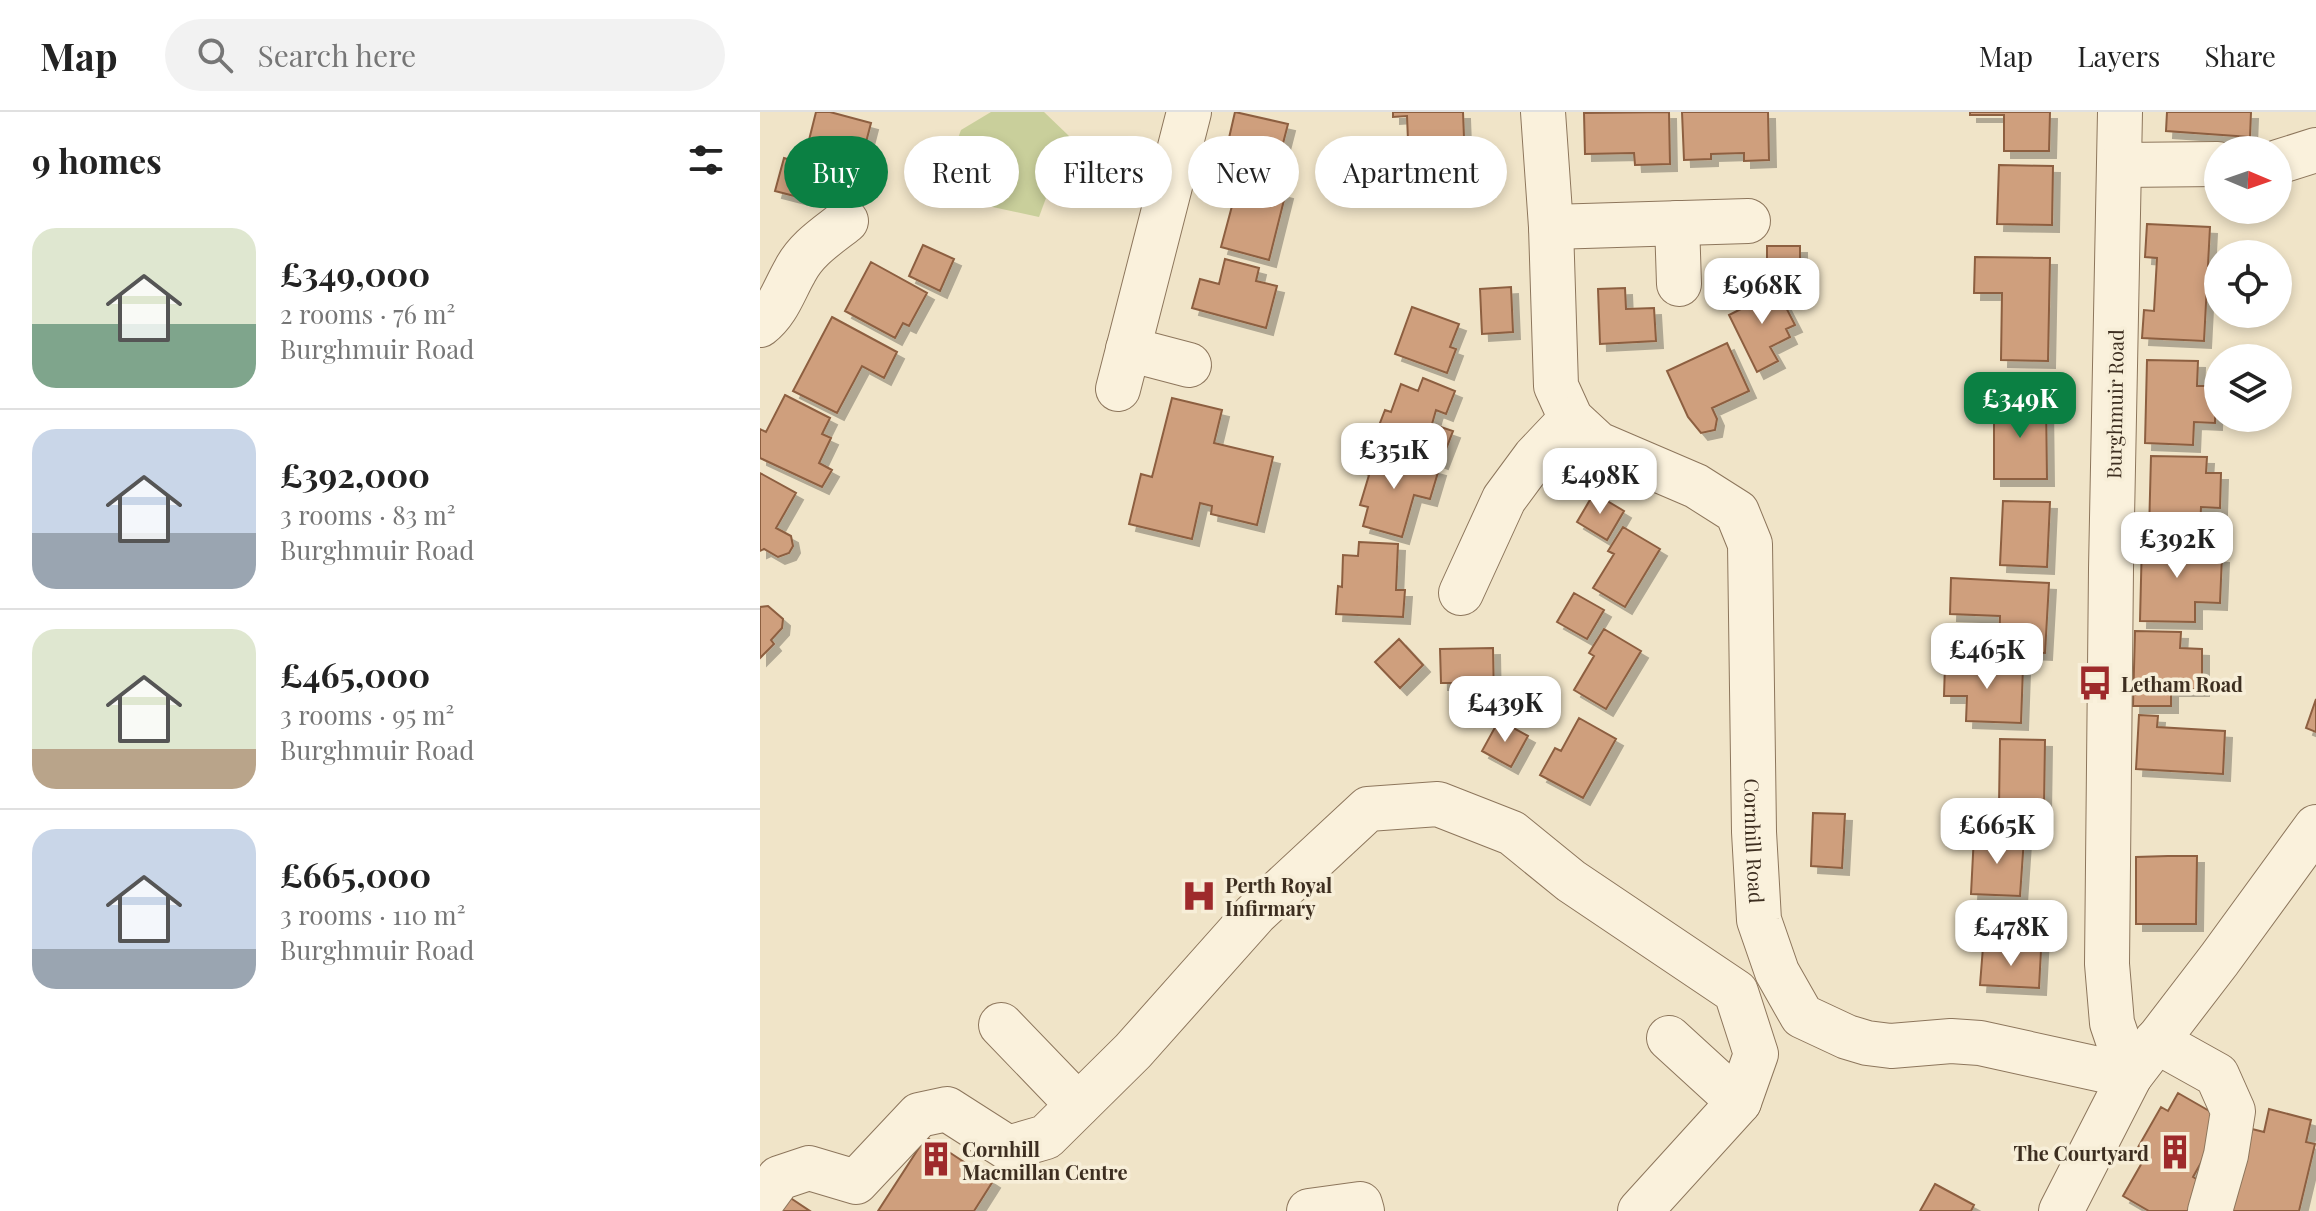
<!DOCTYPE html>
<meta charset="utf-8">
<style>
body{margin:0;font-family:"Playfair Display",serif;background:#f2f2f2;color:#222;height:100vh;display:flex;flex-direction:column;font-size:30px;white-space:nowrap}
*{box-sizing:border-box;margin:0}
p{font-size:26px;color:#767676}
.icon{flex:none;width:44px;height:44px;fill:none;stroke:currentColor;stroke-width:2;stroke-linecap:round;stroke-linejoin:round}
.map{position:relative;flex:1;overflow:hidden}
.panel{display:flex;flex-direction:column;background:#fff;width:760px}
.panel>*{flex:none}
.guide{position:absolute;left:24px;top:24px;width:760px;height:72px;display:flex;gap:16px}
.needle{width:52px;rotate:92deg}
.controls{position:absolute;left:1444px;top:24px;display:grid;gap:16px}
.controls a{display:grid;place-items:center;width:88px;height:88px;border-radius:50%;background:#fff;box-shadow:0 4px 12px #0003;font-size:40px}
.price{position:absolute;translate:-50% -68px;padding:0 18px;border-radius:16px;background:#fff;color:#222;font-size:26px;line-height:52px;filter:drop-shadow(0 2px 4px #0008)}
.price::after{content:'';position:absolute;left:50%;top:48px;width:24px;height:18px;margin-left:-12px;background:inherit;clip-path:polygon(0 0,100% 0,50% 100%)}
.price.active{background:#0b8043;color:#fff}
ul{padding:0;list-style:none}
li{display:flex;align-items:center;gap:24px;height:200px;padding:0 32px}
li+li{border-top:2px solid #e0e0e0}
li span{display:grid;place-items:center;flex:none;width:224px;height:160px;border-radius:24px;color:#555}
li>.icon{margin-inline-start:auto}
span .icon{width:96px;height:96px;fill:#fffc;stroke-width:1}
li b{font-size:34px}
h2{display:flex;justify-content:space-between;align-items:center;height:96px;padding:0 32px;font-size:34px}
.tag{padding:0 28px;border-radius:36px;background:#fff;box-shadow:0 4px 12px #0003;font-size:28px;line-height:72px}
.tag.active{background:#0b8043;color:#fff}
header{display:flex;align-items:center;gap:48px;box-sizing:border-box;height:112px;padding:0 40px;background:#fff;border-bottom:2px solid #e0e0e0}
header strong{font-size:38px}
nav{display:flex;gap:44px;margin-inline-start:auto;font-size:28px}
.search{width:560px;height:72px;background:#f2f2f2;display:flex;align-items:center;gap:20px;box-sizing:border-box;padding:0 28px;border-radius:44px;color:#767676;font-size:30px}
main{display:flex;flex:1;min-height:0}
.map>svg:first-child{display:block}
.green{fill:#c9cf9b}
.building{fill:#cf9f7d;stroke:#8d5f41;stroke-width:2;filter:url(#shadow)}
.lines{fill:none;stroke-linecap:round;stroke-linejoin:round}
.minor-casing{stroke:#8d765c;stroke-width:46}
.minor{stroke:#faf1dc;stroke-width:44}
.labels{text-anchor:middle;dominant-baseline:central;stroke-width:7;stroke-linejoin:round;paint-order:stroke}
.street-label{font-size:20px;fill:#3d2e20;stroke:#f7eed8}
.poi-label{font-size:20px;font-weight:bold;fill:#3d2e20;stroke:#f7eed8;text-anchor:start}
</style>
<header>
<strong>Map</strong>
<div class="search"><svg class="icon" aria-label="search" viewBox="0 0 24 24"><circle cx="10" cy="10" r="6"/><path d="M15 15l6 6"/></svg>Search here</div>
<nav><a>Map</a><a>Layers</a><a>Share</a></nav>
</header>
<main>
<section class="panel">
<h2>9 homes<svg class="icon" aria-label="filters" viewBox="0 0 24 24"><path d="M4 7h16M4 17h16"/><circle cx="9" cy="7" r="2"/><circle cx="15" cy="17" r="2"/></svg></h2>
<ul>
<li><span style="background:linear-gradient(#dfe7d0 60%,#7fa58c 0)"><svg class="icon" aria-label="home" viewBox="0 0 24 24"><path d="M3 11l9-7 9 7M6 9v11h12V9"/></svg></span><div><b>£349,000</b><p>2 rooms · 76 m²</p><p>Burghmuir Road</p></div></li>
<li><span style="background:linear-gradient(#c9d6e8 65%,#9aa5b1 0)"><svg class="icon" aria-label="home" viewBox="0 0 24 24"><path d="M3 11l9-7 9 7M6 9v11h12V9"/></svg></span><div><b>£392,000</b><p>3 rooms · 83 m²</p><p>Burghmuir Road</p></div></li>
<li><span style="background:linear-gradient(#dfe7d0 75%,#b9a48a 0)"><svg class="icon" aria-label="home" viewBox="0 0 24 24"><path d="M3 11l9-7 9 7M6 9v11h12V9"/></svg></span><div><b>£465,000</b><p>3 rooms · 95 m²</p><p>Burghmuir Road</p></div></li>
<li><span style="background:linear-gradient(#c9d6e8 75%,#9aa5b1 0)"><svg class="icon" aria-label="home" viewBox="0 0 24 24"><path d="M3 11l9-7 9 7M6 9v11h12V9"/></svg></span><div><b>£665,000</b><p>3 rooms · 110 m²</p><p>Burghmuir Road</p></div></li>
</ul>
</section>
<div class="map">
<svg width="1556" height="1099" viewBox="0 0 1556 1099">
<defs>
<filter id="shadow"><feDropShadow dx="7" dy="7" stdDeviation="0" flood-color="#0004"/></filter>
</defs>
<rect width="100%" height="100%" fill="#f0e4c8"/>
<path class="green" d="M 284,0 L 309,24 L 279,105 L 177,83 L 201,18 L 231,0 Z"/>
<path class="building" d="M 56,0 L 70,0 L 111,11 L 104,38 L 98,36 L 91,60 L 44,48 Z
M 475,0 L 528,12 L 514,66 L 481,57 L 488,31 L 469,26 Z
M 633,0 L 703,0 L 705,51 L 649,53 L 647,4 L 633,5 Z
M 909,0 L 910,52 L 875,53 L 874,41 L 825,42 L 824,1 Z
M 922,0 L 1008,0 L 1009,48 L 984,49 L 984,41 L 951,42 L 951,47 L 924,48 Z
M 1210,0 L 1290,0 L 1289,39 L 1244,39 L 1244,3 L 1210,3 Z
M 1407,0 L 1491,0 L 1490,25 L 1406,19 Z
M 24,46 L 55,55 L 46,87 L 15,79 Z
M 1239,53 L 1293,54 L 1292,113 L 1237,112 Z
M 479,68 L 526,80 L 509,148 L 461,135 Z
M 1387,112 L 1450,115 L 1444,229 L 1382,226 L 1384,198 L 1394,199 L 1397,146 L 1385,145 Z
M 163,133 L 194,147 L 180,179 L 149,164 Z
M 1007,134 L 1040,134 L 1040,169 L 1007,169 Z
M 1215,145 L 1290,146 L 1288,249 L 1241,248 L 1242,181 L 1214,181 Z
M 465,147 L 499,156 L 496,169 L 517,174 L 506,216 L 432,196 L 440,167 L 459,172 Z
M 111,150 L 167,181 L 149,214 L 143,211 L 135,226 L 85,199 Z
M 751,175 L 753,220 L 722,222 L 720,177 Z
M 865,176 L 866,197 L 894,196 L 896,229 L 840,232 L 838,177 Z
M 1016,176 L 1035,213 L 1026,217 L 1030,225 L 1010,235 L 1018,249 L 997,260 L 969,203 L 985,195 L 982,187 L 998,179 L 1001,183 Z
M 652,195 L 699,212 L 690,235 L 696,237 L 687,261 L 635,242 Z
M 72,205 L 137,240 L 124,266 L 102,254 L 77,301 L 33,279 Z
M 967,231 L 989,279 L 952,296 L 957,307 L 955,318 L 941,321 L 928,305 L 907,259 Z
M 1387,248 L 1438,249 L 1437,274 L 1456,274 L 1455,311 L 1434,310 L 1433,333 L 1385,331 Z
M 663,266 L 695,279 L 686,302 L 676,298 L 672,312 L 693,319 L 681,350 L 615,324 L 625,298 L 631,300 L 641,272 L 658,279 Z
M 25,283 L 70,306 L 62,322 L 71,326 L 59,351 L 72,358 L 62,375 L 0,346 L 0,317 L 6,320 Z
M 412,286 L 462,298 L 454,331 L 513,345 L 497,413 L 451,402 L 452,394 L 440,391 L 432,427 L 369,412 L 381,362 L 392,365 Z
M 1234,288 L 1286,288 L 1287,367 L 1234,367 Z
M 610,338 L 679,357 L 670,387 L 654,383 L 642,425 L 603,414 L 608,395 L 600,393 L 609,363 L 604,361 Z
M 1391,344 L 1447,345 L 1446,361 L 1461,361 L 1460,396 L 1441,395 L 1440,421 L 1389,420 Z
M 0,361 L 36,381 L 16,416 L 31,424 L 33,434 L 29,441 L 18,445 L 4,437 L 0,439 Z
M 834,381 L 864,399 L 847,428 L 817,410 Z
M 1243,389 L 1290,390 L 1287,455 L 1240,453 Z
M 863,415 L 900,437 L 865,495 L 833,476 L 854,442 L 848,439 Z
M 1382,428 L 1441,429 L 1441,443 L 1462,444 L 1460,491 L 1435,490 L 1435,510 L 1380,509 Z
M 599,430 L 638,432 L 636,478 L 645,478 L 643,505 L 576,502 L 578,474 L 582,475 L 583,443 L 598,444 Z
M 1191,466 L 1289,471 L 1285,541 L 1239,539 L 1240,504 L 1190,502 Z
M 814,481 L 844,498 L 827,527 L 797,510 Z
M 8,494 L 23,507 L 22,516 L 11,528 L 14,532 L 0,546 L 0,495 Z
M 844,517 L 881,539 L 846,597 L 814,578 L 834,544 L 829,541 Z
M 1375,519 L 1421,520 L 1420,536 L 1442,537 L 1442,577 L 1411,577 L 1411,594 L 1373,594 Z
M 639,527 L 663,553 L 640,576 L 615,550 Z
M 733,536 L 734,588 L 706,588 L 706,571 L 681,571 L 680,537 Z
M 1185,552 L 1263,555 L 1261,611 L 1206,609 L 1207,584 L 1184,584 Z
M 1556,587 L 1556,620 L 1546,616 Z
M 1379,603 L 1398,604 L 1397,615 L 1465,619 L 1463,662 L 1376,657 Z
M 819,606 L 856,627 L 823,686 L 780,663 L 795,636 L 801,639 Z
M 739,608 L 768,624 L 751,655 L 722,639 Z
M 1240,627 L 1285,628 L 1284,695 L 1239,694 Z
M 1053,701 L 1085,702 L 1082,756 L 1051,754 Z
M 1214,723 L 1264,726 L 1260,784 L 1211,782 Z
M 1408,744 L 1437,744 L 1436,812 L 1376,812 L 1376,745 Z
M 1225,797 L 1283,800 L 1281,838 L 1223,835 Z
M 1223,835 L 1281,838 L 1279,876 L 1220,873 Z
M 1418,981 L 1458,1004 L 1455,1026 L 1433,1065 L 1443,1071 L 1428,1099 L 1389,1099 L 1363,1084 L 1387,1042 L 1377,1037 L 1401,995 L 1408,999 Z
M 1509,997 L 1551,1008 L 1546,1030 L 1555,1032 L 1539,1099 L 1472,1099 L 1492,1017 L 1504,1020 Z
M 166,1025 L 233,1069 L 214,1099 L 118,1099 Z
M 1175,1072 L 1214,1093 L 1211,1099 L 1160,1099 Z
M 26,1083 L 50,1099 L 16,1099 Z"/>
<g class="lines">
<g class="minor-casing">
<g id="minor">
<path id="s1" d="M 783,0 L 791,115 L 796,274 L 811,307 L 838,332 L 936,374 L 977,400 L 990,432 L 994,720 L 999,808 L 1017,860 L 1042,904 L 1087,925 L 1107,931 L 1131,934 L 1191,929 L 1220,931 L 1370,964"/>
<path d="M 1360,0 L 1351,457 L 1347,852 L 1352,911 L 1370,964"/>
<path d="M 1518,50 L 1556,38"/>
<path d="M 1360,53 L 1458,52"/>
<path d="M 917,111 L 919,172"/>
<path d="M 791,115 L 988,109"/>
<path d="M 0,213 C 18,199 24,178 35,159 C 46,137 67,124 86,109"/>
<path d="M 368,237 L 429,253"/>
<path d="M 358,277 L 429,0"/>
<path d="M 701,481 L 744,387 L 775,345 L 811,307"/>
<path d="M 241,913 L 318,993"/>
<path d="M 909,926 L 979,990"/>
<path d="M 1396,929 L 1457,963 L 1473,999 L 1466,1043 L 1450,1099"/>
<path d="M 0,1092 L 19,1066 L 49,1056 L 96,1070 L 159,1003 L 187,997 L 248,1036 L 286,1025 L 373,939 L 495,802 L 608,697 L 678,692 L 752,721 L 811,769 L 976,880 L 996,942 L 979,990 L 880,1099"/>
<path d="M 549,1099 L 600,1092 L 602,1099"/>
<path d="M 1301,1099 L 1370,964 L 1459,848 L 1556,715"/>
</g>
</g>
<use href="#minor" class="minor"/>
</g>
<defs>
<g id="bus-bare" transform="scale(2.76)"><path d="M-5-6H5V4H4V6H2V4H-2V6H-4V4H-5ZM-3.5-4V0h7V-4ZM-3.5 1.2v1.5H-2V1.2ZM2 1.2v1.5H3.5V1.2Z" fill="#9e2a2b" stroke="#f7eed8" stroke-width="2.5" paint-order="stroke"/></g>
<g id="hospital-bare" transform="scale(2.76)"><path d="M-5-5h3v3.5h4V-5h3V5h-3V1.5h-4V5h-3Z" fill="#9e2a2b" stroke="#f7eed8" stroke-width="2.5" paint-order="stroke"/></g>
<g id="building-bare" transform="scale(2.76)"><path d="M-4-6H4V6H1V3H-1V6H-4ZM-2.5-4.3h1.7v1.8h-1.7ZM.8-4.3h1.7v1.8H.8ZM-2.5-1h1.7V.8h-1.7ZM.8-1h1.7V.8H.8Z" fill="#9e2a2b" stroke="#f7eed8" stroke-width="2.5" paint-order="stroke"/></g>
</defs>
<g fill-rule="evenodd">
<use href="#bus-bare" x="1335" y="571"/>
<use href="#hospital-bare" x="439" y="784"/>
<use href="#building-bare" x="1415" y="1040"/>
<use href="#building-bare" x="176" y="1047"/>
</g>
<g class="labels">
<g class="street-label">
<text transform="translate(1354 292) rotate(-89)">Burghmuir Road</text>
<text stroke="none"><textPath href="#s1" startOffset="834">Cornhill Road</textPath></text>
</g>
<g class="poi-label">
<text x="1361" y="571">Letham Road</text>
<text x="465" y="772">Perth Royal<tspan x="465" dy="23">Infirmary</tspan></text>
<text x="202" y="1036">Cornhill<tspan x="202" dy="23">Macmillan Centre</tspan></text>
<text x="1389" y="1040" text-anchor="end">The Courtyard</text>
</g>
</g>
</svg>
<div class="controls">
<a><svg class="needle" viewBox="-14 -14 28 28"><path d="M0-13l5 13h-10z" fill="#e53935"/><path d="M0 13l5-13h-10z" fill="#767676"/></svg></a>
<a><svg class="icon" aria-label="locate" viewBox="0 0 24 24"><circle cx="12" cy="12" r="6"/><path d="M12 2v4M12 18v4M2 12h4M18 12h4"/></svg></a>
<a><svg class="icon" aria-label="layers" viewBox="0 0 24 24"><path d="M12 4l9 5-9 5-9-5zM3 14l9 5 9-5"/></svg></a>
</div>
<b class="price" style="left:1002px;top:214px">£968K</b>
<b class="price active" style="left:1260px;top:328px">£349K</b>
<b class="price" style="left:634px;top:379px">£351K</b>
<b class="price" style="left:840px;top:404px">£498K</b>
<b class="price" style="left:1417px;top:468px">£392K</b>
<b class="price" style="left:1227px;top:579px">£465K</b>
<b class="price" style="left:745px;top:632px">£439K</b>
<b class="price" style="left:1237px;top:754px">£665K</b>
<b class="price" style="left:1251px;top:856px">£478K</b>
<div class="guide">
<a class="tag active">Buy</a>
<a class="tag">Rent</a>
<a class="tag">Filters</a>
<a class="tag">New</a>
<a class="tag">Apartment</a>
</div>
</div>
</main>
